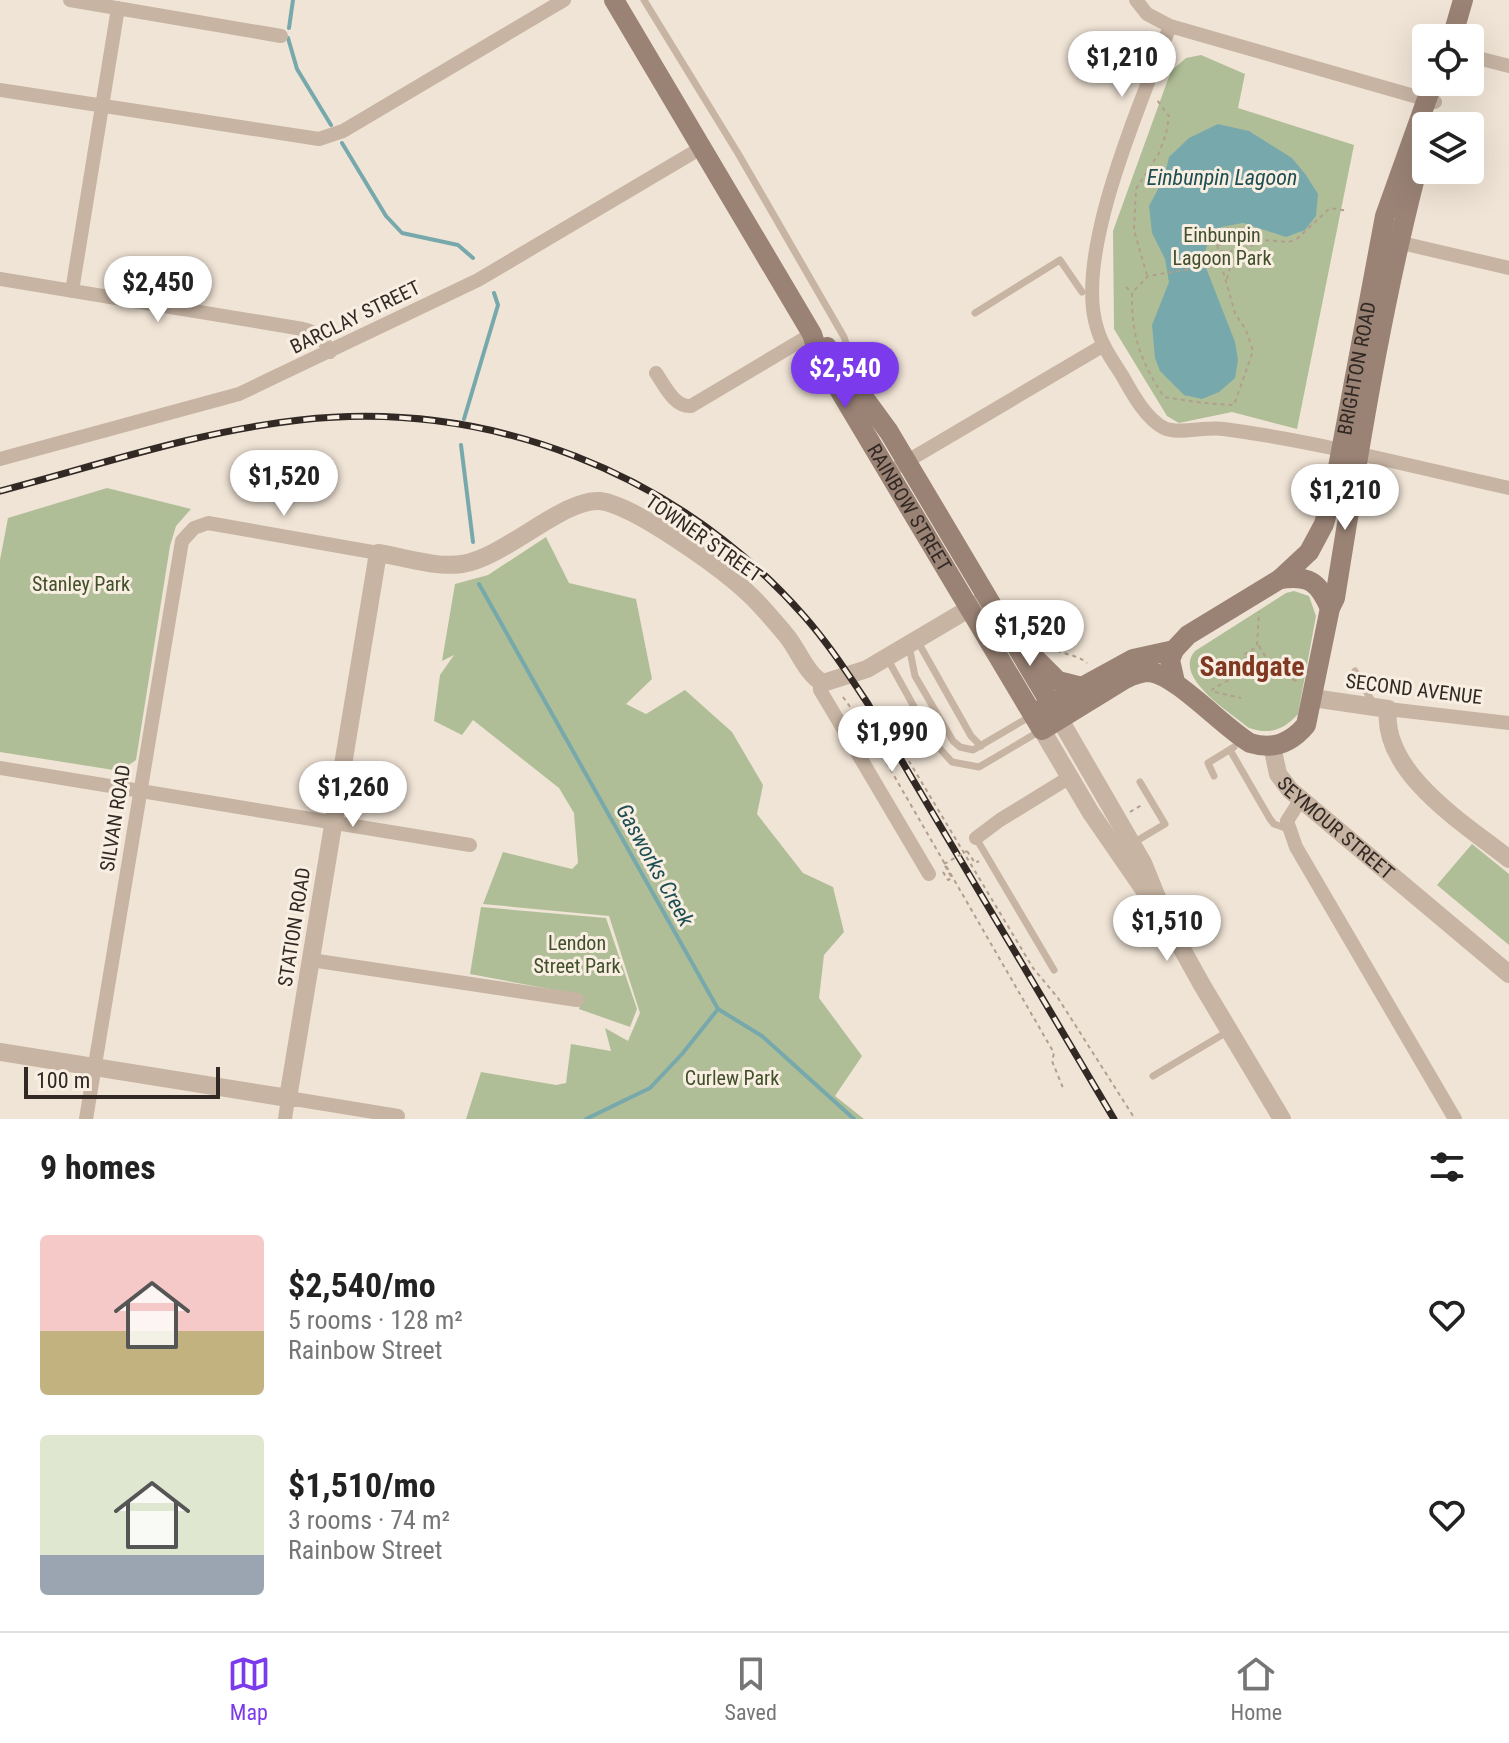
<!DOCTYPE html>
<meta charset="utf-8">
<style>
body{margin:0;font-family:"Roboto Condensed",sans-serif;background:#f6f6f6;color:#222;height:100vh;display:flex;flex-direction:column;font-size:30px;white-space:nowrap}
*{box-sizing:border-box;margin:0}
p{font-size:26px;color:#767676}
.icon{flex:none;width:44px;height:44px;fill:none;stroke:currentColor;stroke-width:2;stroke-linecap:round;stroke-linejoin:round}
.map{position:relative;height:1119px;overflow:hidden}
.panel{display:flex;flex-direction:column;background:#fff;flex:1}
.panel>*{flex:none}
.tools{position:absolute;left:1412px;top:24px;display:grid;gap:16px}
.tools a{display:grid;place-items:center;width:72px;height:72px;border-radius:8px;background:#fff;box-shadow:0 8px 32px #0002;font-size:40px}
.scale{position:absolute;left:24px;bottom:20px;width:196px;box-sizing:border-box;padding-left:8px;border:4px solid #322925;border-top:0;font-size:22px;line-height:28px;white-space:nowrap;color:#322925;-webkit-text-stroke:6px #f8eee2;paint-order:stroke}
.price{position:absolute;translate:-50% -68px;padding:0 18px;border-radius:28px;background:#fff;color:#222;font-size:26px;line-height:52px;filter:drop-shadow(0 2px 4px #0008)}
.price::after{content:'';position:absolute;left:50%;top:48px;width:24px;height:18px;margin-left:-12px;background:inherit;clip-path:polygon(0 0,100% 0,50% 100%)}
.price.current{background:#7c3aed;color:#fff}
ul{padding:0;list-style:none}
li{display:flex;align-items:center;gap:24px;height:200px;padding:0 40px}
li span{display:grid;place-items:center;flex:none;width:224px;height:160px;border-radius:8px;color:#555}
li>.icon{margin-inline-start:auto}
span .icon{width:96px;height:96px;fill:#fffc;stroke-width:1}
li b{font-size:34px}
h2{display:flex;justify-content:space-between;align-items:center;height:96px;padding:0 40px;font-size:34px}
.menu{display:flex;justify-content:space-around;align-items:center;height:112px;border-top:2px solid #e0e0e0;background:#fff;font-size:22px;color:#767676}
.menu a{display:grid;justify-items:center;gap:4px}
.menu .current{color:#7c3aed}
.map>svg:first-child{display:block}
.green{fill:#b0be97}
.water{fill:#77a9ac}
.lines{fill:none;stroke-linecap:round;stroke-linejoin:round}
.stream{stroke:#77a9ac;stroke-width:4}
.path{stroke:#b29e8e;stroke-width:2;stroke-dasharray:4 4;stroke-linecap:butt}
.service{stroke:#c7b4a3;stroke-width:7}
.minor{stroke:#c7b4a3;stroke-width:14}
.tertiary{stroke:#c7b4a3;stroke-width:18}
.secondary{stroke:#9a8375;stroke-width:20}
.rail-casing{stroke:#322925;stroke-width:7}
.rail{stroke:#f8eee2;stroke-width:4;stroke-dasharray:12;stroke-linecap:butt}
.path-bridge{stroke:#b29e8e;stroke-width:2;stroke-dasharray:4 4;stroke-linecap:butt}
.labels{text-anchor:middle;dominant-baseline:central;stroke-width:6;stroke-linejoin:round;paint-order:stroke}
.park-label{font-size:20px;fill:#41502a;stroke:#f8eee2}
.street-label{font-size:20px;fill:#322925;stroke:#f8eee2}
.water-label{font-size:22px;font-style:italic;fill:#1c4e52;stroke:#f8eee2}
.district-label{font-size:28px;font-weight:bold;fill:#7f3821;stroke:#f8eee2}
</style>
<div class="map">
<svg width="1509" height="1119" viewBox="0 0 1509 1119">
<rect width="100%" height="100%" fill="#f0e4d6"/>
<path class="green" d="M 1201,55 L 1245,74 L 1238,108 L 1354,145 L 1297,429 L 1232,412 L 1179,423 L 1167,416 L 1114,329 L 1113,231 L 1171,71 L 1186,58 Z
M 107,488 L 191,509 L 176,526 L 170,546 L 136,760 L 120,771 L 0,752 L 0,560 L 8,518 Z
M 546,537 L 569,583 L 636,599 L 652,679 L 626,704 L 646,714 L 685,690 L 732,732 L 763,785 L 757,814 L 803,873 L 833,887 L 844,932 L 824,955 L 819,998 L 862,1056 L 835,1096 L 864,1119 L 466,1119 L 481,1072 L 556,1085 L 566,1083 L 571,1044 L 611,1051 L 605,1028 L 628,1041 L 640,1013 L 609,916 L 483,904 L 503,852 L 572,869 L 578,863 L 574,813 L 559,788 L 473,720 L 462,735 L 434,721 L 440,675 L 454,655 L 442,661 L 455,584 L 488,575 Z
M 1294,591 L 1309,596 L 1316,616 L 1298,714 C 1284,730 1269,735 1249,728 C 1230,712 1172,677 1195,651 L 1286,593 Z
M 1472,844 L 1509,874 L 1509,945 L 1437,885 Z
M 481,907 L 606,918 L 637,1009 L 630,1027 L 579,1009 L 582,995 L 470,974 Z"/>
<path class="water" d="M 1218,124 L 1249,131 L 1292,158 L 1306,175 L 1318,194 L 1316,216 L 1305,230 L 1286,237 L 1243,223 L 1221,227 L 1208,242 L 1203,260 L 1235,342 L 1238,360 L 1235,378 L 1219,392 L 1202,399 L 1184,395 L 1160,371 L 1155,358 L 1152,325 L 1169,282 L 1165,259 L 1152,233 L 1149,206 L 1164,178 L 1169,157 L 1189,138 Z"/>
<g class="lines">
<path class="stream" d="M 289,28 L 293,0
M 288,38 L 297,69 L 331,125
M 342,143 L 386,216 L 402,233 L 458,245 L 473,258
M 464,419 L 498,305 L 494,293
M 461,445 L 473,542
M 479,584 L 718,1009 L 762,1036 L 854,1119
M 586,1119 L 650,1088 L 682,1054 L 718,1009"/>
<path class="path" d="M 1236,231 L 1228,228 L 1215,239 L 1219,251 L 1230,252 L 1237,248 L 1240,240
M 1217,246 L 1249,232 L 1255,232 L 1260,239
M 1221,264 L 1235,313 L 1246,330 L 1253,351 L 1234,405 L 1203,403 L 1164,397 C 1141,362 1131,336 1132,293 L 1148,276 L 1221,264 L 1261,240 L 1289,242 L 1298,238 L 1330,208 L 1348,211
M 1147,275 L 1134,230 L 1136,189 L 1159,153 L 1166,134 L 1169,116 L 1157,100
M 1227,279 L 1232,259
M 1126,287 L 1131,292
M 1257,645 L 1259,612
M 1259,646 L 1268,661 L 1252,671 L 1243,655 Z
M 1050,647 C 1062,655 1077,654 1087,663
M 1264,665 L 1298,682
M 1211,690 L 1250,668
M 1215,692 L 1241,698
M 843,697 L 856,715 L 859,715 L 1054,1053 L 1052,1061 L 1063,1088
M 876,706 L 1033,968 L 1058,998 L 1135,1119
M 1130,812 L 1142,805
M 967,851 L 975,863 L 979,861
M 943,872 L 948,880 L 952,878 L 944,864"/>
<path class="service" d="M 644,0 L 739,155 L 844,337 L 847,346 L 846,366
M 975,313 L 1060,260 L 1082,292
M 918,642 L 971,736 L 981,746
M 909,646 L 915,676 L 953,741 L 960,747 L 973,750 L 1031,716
M 887,658 L 933,741 L 952,762 L 979,767 L 1040,731
M 1355,671 L 1374,705
M 1230,750 L 1270,819 L 1274,824 L 1288,829
M 1214,776 L 1208,763 L 1234,747
M 976,838 L 1054,970
M 1133,843 L 1165,824 L 1140,782
M 1153,1076 L 1227,1032"/>
<path class="minor" d="M 70,0 L 281,36
M 1136,0 L 1147,14 L 1170,26 L 1435,102
M 1170,26 C 1143,98 1073,254 1097,328 C 1102,346 1113,361 1123,377 C 1132,393 1146,419 1164,428 C 1178,435 1206,426 1224,429 C 1320,442 1414,467 1509,488
M 1470,56 L 1509,66
M 0,90 L 319,139 L 343,131 L 564,0
M 1393,241 L 1509,268
M 0,279 L 303,329 C 318,332 323,339 330,352
M 72,291 L 118,8
M 656,373 C 665,386 674,407 691,406 L 812,334
M 0,459 L 239,394 L 478,280 L 701,148
M 899,466 L 1104,345
M 820,682 L 820,690 L 829,705 L 929,874
M 1388,709 L 1509,723
M 0,768 L 470,845
M 1301,799 L 1287,821 L 1296,847 L 1455,1119
M 976,838 L 1000,820 L 1070,777
M 311,960 L 577,1000
M 86,1119 L 182,541 L 194,528 L 208,523 L 378,553
M 285,1119 L 288,1098 L 398,1116"/>
<g class="tertiary">
<path d="M 1313,698 L 1388,709 C 1381,773 1465,824 1509,859"/>
<path d="M 1059,718 L 1143,863 L 1167,922 L 1202,985 L 1282,1119"/>
<path d="M 1042,730 L 1091,813 L 1153,903"/>
<path id="s1" d="M 1272,746 L 1278,774 L 1290,790 L 1509,974"/>
<path d="M 0,1052 L 288,1098 L 378,553 C 404,557 435,568 462,564 C 506,557 563,498 600,501 C 634,505 723,569 749,594 C 762,606 774,621 786,635 C 798,649 806,674 823,683 L 867,669 L 982,601"/>
</g>
<g class="secondary">
<path id="s2" d="M 614,0 L 812,334 L 819,356 L 1042,730 L 1125,679 C 1133,675 1141,672 1150,672 C 1176,675 1223,727 1250,743 C 1273,750 1291,743 1306,725 L 1330,608 L 1335,598 C 1360,443 1384,288 1426,136"/>
<path d="M 1452,38 L 1463,0"/>
<path d="M 827,347 L 889,432 L 1059,718"/>
<path d="M 1280,579 C 1310,575 1318,582 1330,608"/>
<path d="M 1033,656 L 1058,681 L 1082,687"/>
<path id="s3" d="M 1175,682 L 1170,660 L 1174,650 L 1188,635 L 1280,579 L 1309,552 L 1324,524 L 1336,478 L 1385,216 L 1433,82"/>
<path d="M 1040,710 L 1133,659 L 1174,650"/>
</g>
<g class="rail-casing">
<path id="rail" d="M 0,491 C 99,465 199,431 300,420 C 490,399 678,473 804,616 C 828,643 848,674 868,704 L 1114,1119"/>
</g>
<use href="#rail" class="rail"/>
<path class="path-bridge" d="M 944,864 L 967,851"/>
</g>
<g class="labels">
<g class="park-label">
<text x="1222" y="235">Einbunpin<tspan x="1222" dy="23">Lagoon Park</tspan></text>
<text x="81" y="584">Stanley Park</text>
<text x="577" y="943">Lendon<tspan x="577" dy="23">Street Park</tspan></text>
<text x="732" y="1078">Curlew Park</text>
</g>
<g class="street-label">
<text transform="translate(355 317) rotate(-26)">BARCLAY STREET</text>
<text stroke="none"><textPath href="#s3" startOffset="392">BRIGHTON ROAD</textPath></text>
<text stroke="none"><textPath href="#s2" startOffset="588">RAINBOW STREET</textPath></text>
<text transform="translate(704 538) rotate(35)">TOWNER STREET</text>
<text transform="translate(1414 689) rotate(7)">SECOND AVENUE</text>
<text transform="translate(115 818) rotate(-81)">SILVAN ROAD</text>
<text stroke="none"><textPath href="#s1" startOffset="108">SEYMOUR STREET</textPath></text>
<text transform="translate(294 927) rotate(-81)">STATION ROAD</text>
</g>
<g class="water-label">
<text x="1222" y="177">Einbunpin Lagoon</text>
<text transform="translate(655 865) rotate(61)">Gasworks Creek</text>
</g>
<g class="district-label">
<text x="1252" y="666">Sandgate</text>
</g>
</g>
</svg>
<div class="tools">
<a><svg class="icon" aria-label="locate" viewBox="0 0 24 24"><circle cx="12" cy="12" r="6"/><path d="M12 2v4M12 18v4M2 12h4M18 12h4"/></svg></a>
<a><svg class="icon" aria-label="layers" viewBox="0 0 24 24"><path d="M12 4l9 5-9 5-9-5zM3 14l9 5 9-5"/></svg></a>
</div>
<div class="scale">100 m</div>
<b class="price" style="left:1122px;top:99px">$1,210</b>
<b class="price" style="left:158px;top:324px">$2,450</b>
<b class="price current" style="left:845px;top:410px">$2,540</b>
<b class="price" style="left:284px;top:518px">$1,520</b>
<b class="price" style="left:1345px;top:532px">$1,210</b>
<b class="price" style="left:1030px;top:668px">$1,520</b>
<b class="price" style="left:892px;top:774px">$1,990</b>
<b class="price" style="left:353px;top:829px">$1,260</b>
<b class="price" style="left:1167px;top:963px">$1,510</b>
</div>
<section class="panel">
<h2>9 homes<svg class="icon" aria-label="filters" viewBox="0 0 24 24"><path d="M4 7h16M4 17h16"/><circle cx="9" cy="7" r="2"/><circle cx="15" cy="17" r="2"/></svg></h2>
<ul>
<li><span style="background:linear-gradient(#f6c9c9 60%,#c2b280 0)"><svg class="icon" aria-label="home" viewBox="0 0 24 24"><path d="M3 11l9-7 9 7M6 9v11h12V9"/></svg></span><div><b>$2,540/mo</b><p>5 rooms · 128 m²</p><p>Rainbow Street</p></div><svg class="icon" aria-label="heart" viewBox="0 0 24 24"><path d="M12 20l-8-8c-3-5 5-10 8-4 3-6 11-1 8 4z"/></svg></li>
<li><span style="background:linear-gradient(#dfe7d0 75%,#9aa5b1 0)"><svg class="icon" aria-label="home" viewBox="0 0 24 24"><path d="M3 11l9-7 9 7M6 9v11h12V9"/></svg></span><div><b>$1,510/mo</b><p>3 rooms · 74 m²</p><p>Rainbow Street</p></div><svg class="icon" aria-label="heart" viewBox="0 0 24 24"><path d="M12 20l-8-8c-3-5 5-10 8-4 3-6 11-1 8 4z"/></svg></li>
</ul>
</section>
<nav class="menu">
<a class="current"><svg class="icon" aria-label="map" viewBox="0 0 24 24"><path d="M3 6l6-2 6 2 6-2v14l-6 2-6-2-6 2zM9 4v14M15 6v14"/></svg>Map</a>
<a><svg class="icon" aria-label="saved" viewBox="0 0 24 24"><path d="M7 4h10v16l-5-4-5 4z"/></svg>Saved</a>
<a><svg class="icon" aria-label="home" viewBox="0 0 24 24"><path d="M3 11l9-7 9 7M6 9v11h12V9"/></svg>Home</a>
</nav>
